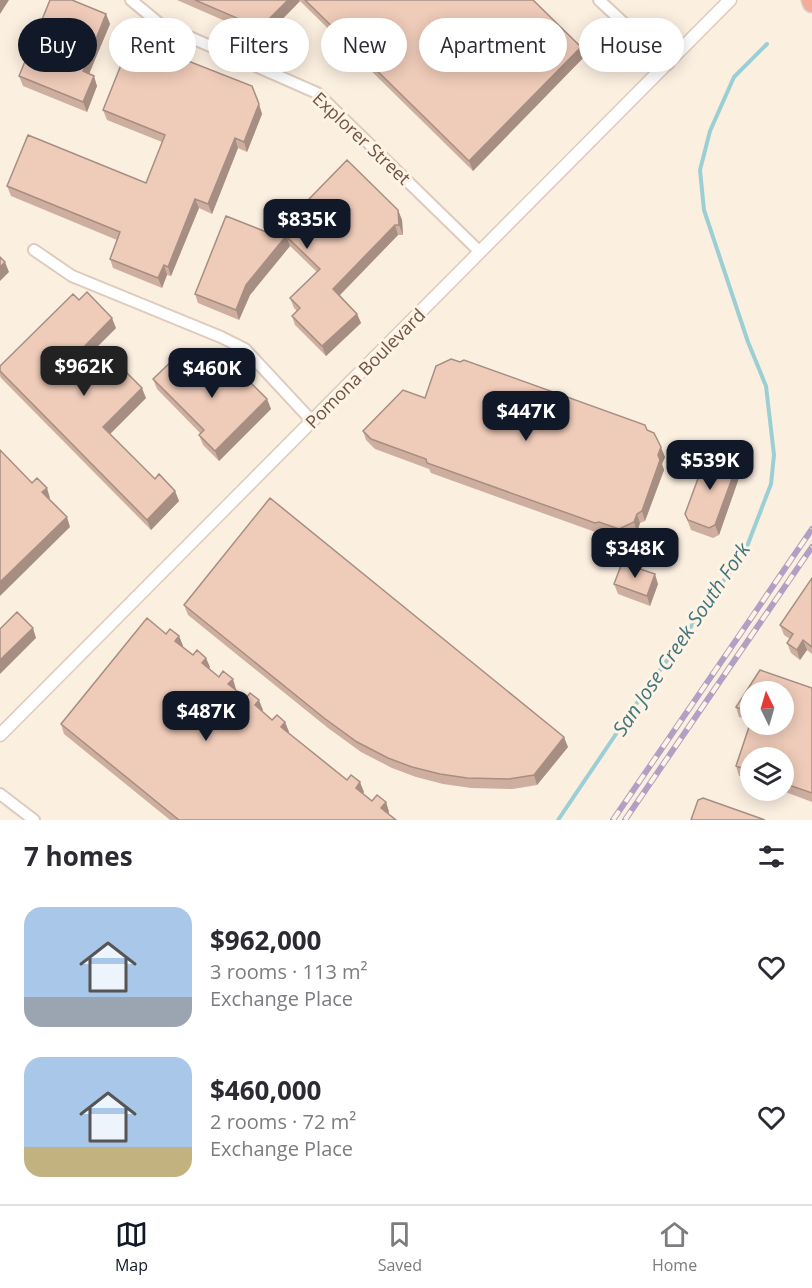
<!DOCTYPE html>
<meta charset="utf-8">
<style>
body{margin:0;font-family:"Open Sans",sans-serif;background:#f7f7f7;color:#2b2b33;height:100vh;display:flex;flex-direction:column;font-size:22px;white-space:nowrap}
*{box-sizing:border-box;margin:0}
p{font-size:20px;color:#7c7c81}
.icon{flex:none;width:33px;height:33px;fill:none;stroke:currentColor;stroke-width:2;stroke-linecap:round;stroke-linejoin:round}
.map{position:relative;height:820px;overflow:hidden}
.drawer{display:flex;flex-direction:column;background:#fff;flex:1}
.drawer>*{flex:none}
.top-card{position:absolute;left:18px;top:18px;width:777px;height:54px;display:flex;gap:12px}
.needle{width:39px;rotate:355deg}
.tools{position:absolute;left:740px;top:681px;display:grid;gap:12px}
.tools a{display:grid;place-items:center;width:54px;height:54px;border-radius:50%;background:#fff;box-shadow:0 3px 15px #0003;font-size:30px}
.price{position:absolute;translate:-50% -51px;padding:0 14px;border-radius:12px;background:#111827;color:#fff;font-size:20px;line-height:39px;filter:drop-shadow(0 2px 3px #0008)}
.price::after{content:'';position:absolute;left:50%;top:36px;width:18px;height:14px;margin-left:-9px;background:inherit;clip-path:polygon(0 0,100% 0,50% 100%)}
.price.current{background:#222;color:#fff}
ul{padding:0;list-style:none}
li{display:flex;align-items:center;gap:18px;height:150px;padding:0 24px}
li span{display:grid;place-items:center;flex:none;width:168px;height:120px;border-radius:18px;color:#555}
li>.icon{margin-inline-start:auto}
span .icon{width:72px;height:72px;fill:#fffc;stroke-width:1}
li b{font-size:26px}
h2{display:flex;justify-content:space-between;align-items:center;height:72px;padding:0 24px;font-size:26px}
.pill{padding:0 21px;border-radius:27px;background:#fff;box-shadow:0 3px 15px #0003;font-size:21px;line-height:54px}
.pill.current{background:#111827;color:#fff}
.menu{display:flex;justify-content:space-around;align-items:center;height:84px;border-top:2px solid #e1e1e2;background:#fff;font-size:16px;color:#7c7c81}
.menu a{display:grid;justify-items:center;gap:3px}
.menu .current{color:#111827}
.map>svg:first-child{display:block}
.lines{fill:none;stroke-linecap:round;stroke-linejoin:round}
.stream{stroke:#9ccfd5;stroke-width:4}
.minor-casing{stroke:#decbbc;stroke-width:14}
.tertiary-casing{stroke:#decbbc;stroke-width:15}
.motorway-casing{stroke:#d7cfcc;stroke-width:21}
.minor{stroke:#fff;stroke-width:10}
.tertiary{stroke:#fff;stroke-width:12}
.motorway{stroke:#f4ab98;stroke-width:18}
.rail-casing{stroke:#b1a0c3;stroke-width:6}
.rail{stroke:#fef3e5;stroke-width:4;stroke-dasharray:11;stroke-linecap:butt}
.wall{fill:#ceaf9f}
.shaded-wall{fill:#a78e82}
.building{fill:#efcbb9;stroke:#a78e82;stroke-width:1.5}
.labels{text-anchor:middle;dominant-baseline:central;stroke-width:6;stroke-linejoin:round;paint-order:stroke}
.street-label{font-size:18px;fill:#705448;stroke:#fef3e5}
.water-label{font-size:20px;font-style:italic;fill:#40767d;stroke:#fef3e5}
</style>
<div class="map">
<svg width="812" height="820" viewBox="0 0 812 820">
<rect width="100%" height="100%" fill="#fbefe0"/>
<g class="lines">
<path class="stream" d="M 558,820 L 641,697 L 746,549 L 771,484 L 774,455 L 766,386 L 748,342 L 704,210 L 700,170 L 710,131 L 734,77 L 767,44"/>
<g class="minor-casing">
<path id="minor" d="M 131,0 L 160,24 L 317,93 L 480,252
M 599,0 L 668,64
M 34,250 L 72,276 L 221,337 L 245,349 L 312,421
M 0,794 L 34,820"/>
</g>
<g class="tertiary-casing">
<path id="tertiary" d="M 0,735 L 730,0"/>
</g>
<g class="motorway-casing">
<path id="motorway" d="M 811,0 L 812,3"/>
</g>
<use href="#minor" class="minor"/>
<use href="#tertiary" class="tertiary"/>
<use href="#motorway" class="motorway"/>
<g class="rail-casing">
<path id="rail" d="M 613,820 L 812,529
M 625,820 L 812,547"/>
</g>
<use href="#rail" class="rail"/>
</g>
<path class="wall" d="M 177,0 L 533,0 L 585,56 L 473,171 L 300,1 L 264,38 Z
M 106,14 L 110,24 L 89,74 L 97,86 L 87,112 L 23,86 L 19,76 Z
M 133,64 L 252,86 L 262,114 L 247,152 L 238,148 L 212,214 L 199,208 L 171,276 L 167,275 L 162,288 L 113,268 L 110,259 L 117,240 L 11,196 L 7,186 L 146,183 L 162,142 L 107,120 L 103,110 Z
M 398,210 L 402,220 L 403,235 L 398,235 L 340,295 L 357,314 L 361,323 L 326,356 L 295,325 L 292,316 L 297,311 L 294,308 L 290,298 L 317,272 L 290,246 L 250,295 L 239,320 L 198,303 L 195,294 L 274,235 Z
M 79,300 L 116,328 L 86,358 L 97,369 L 146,398 L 110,434 L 155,479 L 175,491 L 179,501 L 151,530 L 1,378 L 0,376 L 0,366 Z
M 153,379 L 208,386 L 267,399 L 271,409 L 219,461 L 203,445 L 199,435 L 201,434 L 157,389 Z
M 425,398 L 647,430 L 665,457 L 662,464 L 664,470 L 645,521 L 640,523 L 637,532 L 623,539 L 603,531 L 598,533 L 431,473 L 429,469 L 375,449 L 366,440 L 363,431 Z
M 740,475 L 719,535 L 713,538 L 691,530 L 685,514 Z
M 812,578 L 812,654 L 807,650 L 800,660 L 791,653 L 787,643 L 790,639 L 784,635 L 780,625 Z
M 614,584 L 658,584 L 650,606 L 618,594 Z
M 184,605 L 568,747 L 537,785 L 513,789 L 471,788 L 443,784 L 416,777 L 392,768 L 361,752 L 328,728 L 188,615 Z
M 166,634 L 179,636 L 183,646 L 182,647 L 210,667 L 209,668 L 219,677 L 236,689 L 235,690 L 246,698 L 263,710 L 262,711 L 272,720 L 285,722 L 289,732 L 288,733 L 347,780 L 364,792 L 363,794 L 372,801 L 386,802 L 389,812 L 388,814 L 396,820 L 170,820 L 64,734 L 61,724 Z
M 760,670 L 812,688 L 812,802 L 780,790 L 783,790 L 783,758 L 750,758 L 750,779 L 739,776 L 736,766 L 750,724 L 783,724 L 783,692 L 750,692 L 750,720 L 739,717 L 736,707 Z"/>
<path class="shaded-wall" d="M 0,0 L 9,0 L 0,14 Z
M 288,0 L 299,0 L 300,1 L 264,38 L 260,28 Z
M 106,14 L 110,24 L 86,81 L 83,71 Z
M 581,47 L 585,56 L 473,171 L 469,161 Z
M 94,76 L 97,86 L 87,112 L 83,102 Z
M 259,104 L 262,114 L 247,152 L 244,142 Z
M 235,138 L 238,148 L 212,214 L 208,204 Z
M 195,199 L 199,208 L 171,276 L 168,267 Z
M 398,210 L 402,220 L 403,235 L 399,225 Z
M 395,225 L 398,235 L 337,298 L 333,289 Z
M 286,236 L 290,246 L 250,295 L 239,320 L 236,310 L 246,285 Z
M 5,262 L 9,272 L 0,281 L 0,267 Z
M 164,265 L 167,275 L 162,288 L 158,278 Z
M 357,314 L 361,323 L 326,356 L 322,346 Z
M 112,318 L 116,328 L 83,361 L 80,351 Z
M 142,388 L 146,398 L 107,437 L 103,427 Z
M 267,399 L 271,409 L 219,461 L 215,451 Z
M 661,447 L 665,457 L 662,464 L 664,470 L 645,521 L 642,511 Z
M 737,465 L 740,475 L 719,535 L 715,525 Z
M 47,488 L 50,498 L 46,502 L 42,492 Z
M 175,491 L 179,501 L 151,530 L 147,520 Z
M 637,514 L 640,523 L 637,532 L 634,522 Z
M 67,517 L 70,527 L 0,596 L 0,582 Z
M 655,574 L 658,584 L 650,606 L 647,596 Z
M 33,628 L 36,638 L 0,674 L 0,660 Z
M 179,636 L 183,646 L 179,651 L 175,641 Z
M 803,640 L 807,650 L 800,660 L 797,650 Z
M 206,658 L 210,667 L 206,673 L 202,663 Z
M 233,679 L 236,689 L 232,694 L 228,684 Z
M 259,700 L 263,710 L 258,715 L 255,705 Z
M 285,722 L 289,732 L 285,737 L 281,727 Z
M 564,737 L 568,747 L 537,785 L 534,775 Z
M 360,782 L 364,792 L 360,798 L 356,788 Z
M 386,802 L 389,812 L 385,818 L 381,808 Z"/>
<path class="building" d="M 50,0 L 72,0 L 106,14 L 83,71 L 94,76 L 83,102 L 19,76 Z
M 195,0 L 288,0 L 260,28 Z
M 305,0 L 533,0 L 581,47 L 469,161 Z
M 155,48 L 252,86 L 259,104 L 244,142 L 235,138 L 208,204 L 195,199 L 168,267 L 164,265 L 158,278 L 110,259 L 120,232 L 7,186 L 28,135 L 146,183 L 165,135 L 103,110 L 123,60 L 133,64 Z
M 347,160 L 398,210 L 399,225 L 395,225 L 333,289 L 357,314 L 322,346 L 292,316 L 300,308 L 290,298 L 320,269 L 286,236 L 246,285 L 236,310 L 195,294 L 226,216 L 274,235 Z
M 0,257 L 5,262 L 0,267 Z
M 87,292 L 112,318 L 80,351 L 97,369 L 110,356 L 142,388 L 103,427 L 155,479 L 159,474 L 175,491 L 147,520 L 0,371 L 0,366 L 73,294 L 79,300 Z
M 178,355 L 208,386 L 231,363 L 267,399 L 215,451 L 199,435 L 204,430 L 153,379 Z
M 451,359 L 460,362 L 464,360 L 645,425 L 647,430 L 654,433 L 661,447 L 658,455 L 660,460 L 642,511 L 637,514 L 634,522 L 619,529 L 599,522 L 595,523 L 427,463 L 426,459 L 371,439 L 363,431 L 403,390 L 425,398 L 436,366 Z
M 0,450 L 32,483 L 37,478 L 47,488 L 42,492 L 67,517 L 0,582 Z
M 707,454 L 737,465 L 715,525 L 709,528 L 688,520 L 685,514 Z
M 270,498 L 564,737 L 534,775 L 509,779 L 467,778 L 440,774 L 412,767 L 388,758 L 357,742 L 324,718 L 184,605 Z
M 622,563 L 655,574 L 647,596 L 614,584 Z
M 812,578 L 812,647 L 803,640 L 797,650 L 787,643 L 793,634 L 780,625 Z
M 17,612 L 33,628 L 0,660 L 0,629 Z
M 147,618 L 166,634 L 170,629 L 179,636 L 175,641 L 193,655 L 197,650 L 206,658 L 202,663 L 219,677 L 223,671 L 233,679 L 228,684 L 246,698 L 250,693 L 259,700 L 255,705 L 272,720 L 277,715 L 285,722 L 281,727 L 347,780 L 351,775 L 360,782 L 356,788 L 372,801 L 377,795 L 386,802 L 381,808 L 396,820 L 179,820 L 61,724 Z
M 760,670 L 812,688 L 812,793 L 783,783 L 783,758 L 750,758 L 750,771 L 736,766 L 750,724 L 783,724 L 783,692 L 750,692 L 750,712 L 736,707 Z
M 703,798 L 765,820 L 691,820 L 698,800 Z"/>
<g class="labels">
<g class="street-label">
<text transform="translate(362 138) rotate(43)">Explorer Street</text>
<text transform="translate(365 368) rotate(-45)">Pomona Boulevard</text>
</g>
<g class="water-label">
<text transform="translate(681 639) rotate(-56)">San Jose Creek South Fork</text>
</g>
</g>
</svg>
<div class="tools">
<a><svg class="needle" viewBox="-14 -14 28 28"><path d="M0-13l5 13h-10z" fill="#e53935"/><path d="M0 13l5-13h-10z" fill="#7c7c81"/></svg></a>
<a><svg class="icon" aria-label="layers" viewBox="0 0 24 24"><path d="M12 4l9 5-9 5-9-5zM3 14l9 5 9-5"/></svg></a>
</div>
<b class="price" style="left:307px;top:250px">$835K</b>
<b class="price current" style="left:84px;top:397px">$962K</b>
<b class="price" style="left:212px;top:399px">$460K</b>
<b class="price" style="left:526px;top:442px">$447K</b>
<b class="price" style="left:710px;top:491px">$539K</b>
<b class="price" style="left:635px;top:579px">$348K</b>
<b class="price" style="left:206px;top:742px">$487K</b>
<div class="top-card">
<a class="pill current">Buy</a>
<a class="pill">Rent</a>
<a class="pill">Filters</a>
<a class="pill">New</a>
<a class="pill">Apartment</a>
<a class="pill">House</a>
</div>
</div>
<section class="drawer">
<h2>7 homes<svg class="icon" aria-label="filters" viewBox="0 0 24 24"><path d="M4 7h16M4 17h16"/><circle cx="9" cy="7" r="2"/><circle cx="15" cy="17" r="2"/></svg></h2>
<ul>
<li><span style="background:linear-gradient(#a9c7e8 75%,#9aa5b1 0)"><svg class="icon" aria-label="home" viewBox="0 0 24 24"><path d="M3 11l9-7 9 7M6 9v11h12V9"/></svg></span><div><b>$962,000</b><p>3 rooms · 113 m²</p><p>Exchange Place</p></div><svg class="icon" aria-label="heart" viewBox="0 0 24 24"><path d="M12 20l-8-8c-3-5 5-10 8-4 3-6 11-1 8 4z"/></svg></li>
<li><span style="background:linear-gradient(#a9c7e8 75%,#c2b280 0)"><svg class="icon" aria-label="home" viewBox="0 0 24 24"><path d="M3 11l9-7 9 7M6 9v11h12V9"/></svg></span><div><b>$460,000</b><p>2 rooms · 72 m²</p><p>Exchange Place</p></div><svg class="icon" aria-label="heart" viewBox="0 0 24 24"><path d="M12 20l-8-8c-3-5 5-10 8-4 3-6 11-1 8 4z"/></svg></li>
</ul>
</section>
<nav class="menu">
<a class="current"><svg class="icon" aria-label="map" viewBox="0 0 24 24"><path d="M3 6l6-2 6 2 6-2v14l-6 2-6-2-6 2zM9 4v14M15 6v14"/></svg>Map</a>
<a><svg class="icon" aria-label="saved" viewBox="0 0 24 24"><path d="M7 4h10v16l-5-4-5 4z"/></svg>Saved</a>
<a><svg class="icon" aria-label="home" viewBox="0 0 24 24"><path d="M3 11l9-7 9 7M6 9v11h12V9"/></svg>Home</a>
</nav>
